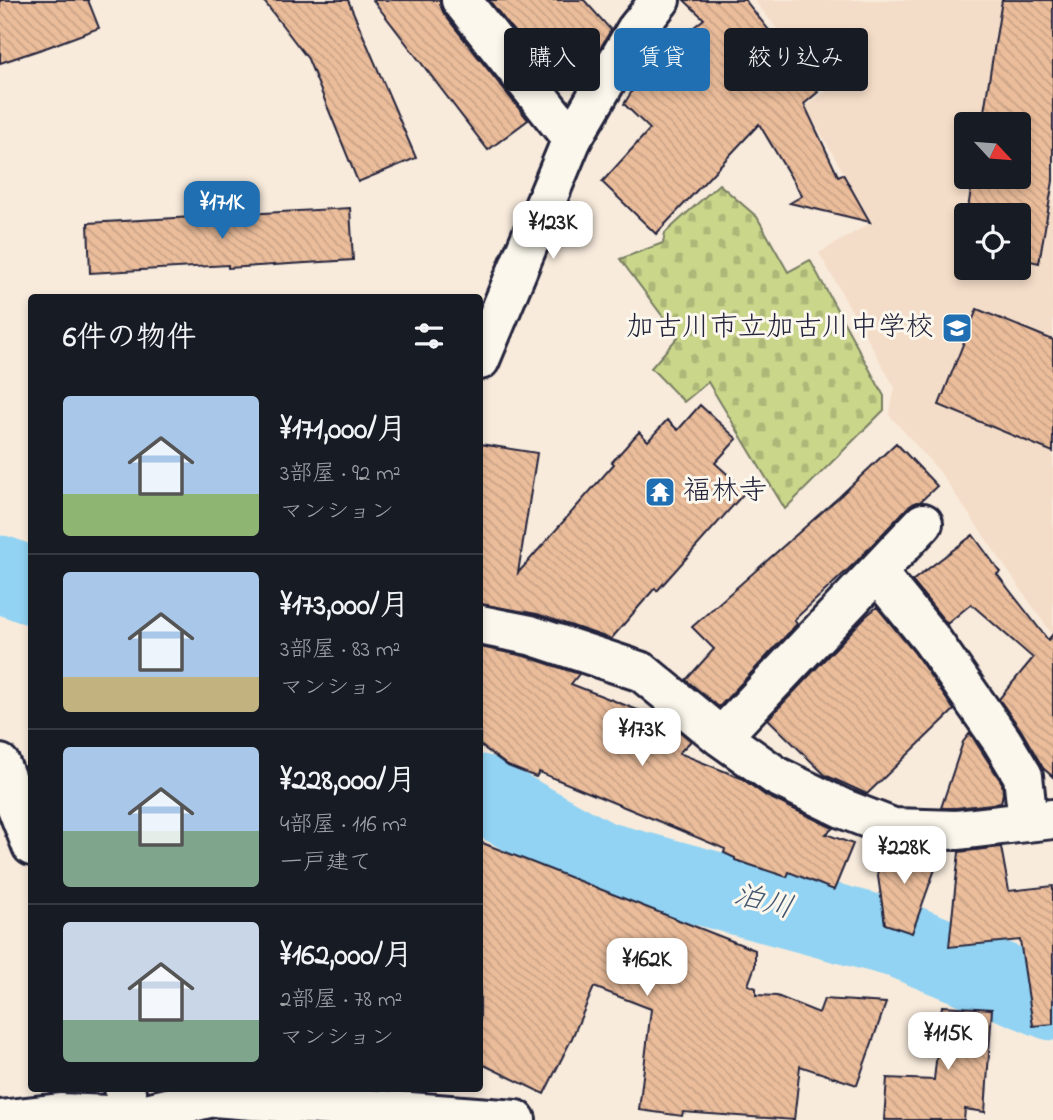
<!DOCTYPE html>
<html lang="ja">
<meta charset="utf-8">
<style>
body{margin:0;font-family:"Indie Flower","Klee One",sans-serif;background:#20242c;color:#f1f3f6;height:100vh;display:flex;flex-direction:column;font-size:26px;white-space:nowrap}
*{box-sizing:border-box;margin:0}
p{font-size:23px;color:#9ea1a6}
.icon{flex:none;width:38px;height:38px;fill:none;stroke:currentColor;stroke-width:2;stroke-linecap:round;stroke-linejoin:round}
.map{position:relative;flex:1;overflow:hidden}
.sheet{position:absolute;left:28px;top:294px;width:455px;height:798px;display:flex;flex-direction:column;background:#171b24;border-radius:7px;box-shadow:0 4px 10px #0003}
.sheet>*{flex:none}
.top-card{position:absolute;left:504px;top:28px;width:443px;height:63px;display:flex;gap:14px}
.needle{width:46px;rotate:116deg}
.fabs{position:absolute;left:954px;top:112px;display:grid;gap:14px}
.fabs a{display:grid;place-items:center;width:77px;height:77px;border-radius:7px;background:#171b24;box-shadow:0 4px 10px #0003;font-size:35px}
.price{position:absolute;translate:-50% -60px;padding:0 16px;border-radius:14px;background:#fff;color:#222;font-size:23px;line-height:46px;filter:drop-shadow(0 2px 4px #0008)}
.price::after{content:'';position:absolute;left:50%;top:42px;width:21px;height:16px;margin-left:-10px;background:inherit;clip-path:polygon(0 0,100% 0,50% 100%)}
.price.on{background:#1f6fb2;color:#fff}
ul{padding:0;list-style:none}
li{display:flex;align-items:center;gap:21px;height:175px;padding:0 35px}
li+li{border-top:2px solid #363941}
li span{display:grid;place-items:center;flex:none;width:196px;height:140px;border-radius:7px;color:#555}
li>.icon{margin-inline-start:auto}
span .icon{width:84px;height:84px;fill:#fffc;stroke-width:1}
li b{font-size:30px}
h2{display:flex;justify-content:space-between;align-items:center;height:84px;padding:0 35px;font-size:30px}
.pill{padding:0 24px;border-radius:7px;background:#171b24;box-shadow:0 4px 10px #0003;font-size:24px;line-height:63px}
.pill.on{background:#1f6fb2;color:#fff}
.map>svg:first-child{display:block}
.built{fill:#f4ddc8;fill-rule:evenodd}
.cemetery{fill:url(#cemetery-stones);stroke:#767c62;stroke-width:2}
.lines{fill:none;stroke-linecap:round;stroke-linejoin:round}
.river{stroke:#92d3f3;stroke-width:77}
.building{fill:url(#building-back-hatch);stroke:#22223b;stroke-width:2}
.street-casing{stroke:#22223b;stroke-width:44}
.secondary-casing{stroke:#22223b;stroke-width:44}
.street{stroke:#fbf7ec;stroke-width:38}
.secondary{stroke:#fbf7ec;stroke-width:38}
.labels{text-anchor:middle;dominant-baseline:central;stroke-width:6;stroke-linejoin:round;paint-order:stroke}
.poi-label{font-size:28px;fill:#22223b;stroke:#fbf7ec;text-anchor:end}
.water-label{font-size:30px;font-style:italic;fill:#445772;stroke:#fbf7ec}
</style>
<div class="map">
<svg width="1053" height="1120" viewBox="0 0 1053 1120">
<defs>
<pattern id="cemetery-stones" width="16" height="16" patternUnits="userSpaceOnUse" patternTransform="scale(1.75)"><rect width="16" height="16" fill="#cad68a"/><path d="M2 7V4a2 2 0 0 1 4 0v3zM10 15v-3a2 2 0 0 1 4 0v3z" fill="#adb778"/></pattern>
<pattern id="building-back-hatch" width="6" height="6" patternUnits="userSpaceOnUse" patternTransform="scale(1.75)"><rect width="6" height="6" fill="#ebbd9b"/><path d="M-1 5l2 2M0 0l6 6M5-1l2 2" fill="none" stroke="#c9a286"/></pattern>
</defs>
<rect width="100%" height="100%" fill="#f8ebdc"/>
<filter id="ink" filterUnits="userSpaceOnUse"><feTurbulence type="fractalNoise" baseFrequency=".0143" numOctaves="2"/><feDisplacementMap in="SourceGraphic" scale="14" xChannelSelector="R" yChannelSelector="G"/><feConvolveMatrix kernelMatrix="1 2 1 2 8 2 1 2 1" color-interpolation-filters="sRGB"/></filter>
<g filter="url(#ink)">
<path class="built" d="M 754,0 L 1053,0 L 1053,636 L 939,471 L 889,415 L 895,388 L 819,253 L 872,222 L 805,106 L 827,91 ZM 966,124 L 1018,124 L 1018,177 L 966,177 ZM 966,215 L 1018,215 L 1018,268 L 966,268 Z"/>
<path class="cemetery" d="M 719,184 L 757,217 L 788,272 L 810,260 L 884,396 L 884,410 L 785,509 L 708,382 L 684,402 L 651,368 L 678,337 L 620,259 L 663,243 L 665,233 Z"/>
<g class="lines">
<path class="river" d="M 0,574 L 32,586
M 480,793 L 599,859 L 900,940 L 1053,1002"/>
</g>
<path class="building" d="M 0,0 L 88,0 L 99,28 L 48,47 L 0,63 Z
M 263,0 L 348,0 L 416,158 L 358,182 L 308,59 Z
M 373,0 L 440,0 L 440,4 L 444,14 L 528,120 L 488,150 Z
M 489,0 L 584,0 L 611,30 L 588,69 L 583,64 L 558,87 Z
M 684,0 L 745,0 L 818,92 L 804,104 L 838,176 L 843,174 L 870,222 L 790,203 L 802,196 L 759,124 L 656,234 L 602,182 L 650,129 L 624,104 L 650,62 L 704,19 Z
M 1002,0 L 1053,0 L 1053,181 L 1039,263 L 1018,258 L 1018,215 L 967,215 L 973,177 L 1018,177 L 1018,124 L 982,124 Z
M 350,208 L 353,260 L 228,268 L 228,265 L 90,273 L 88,223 Z
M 977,309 L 1053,340 L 1053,452 L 939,405 Z
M 700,405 L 737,439 L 715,463 L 746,491 L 657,591 L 655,588 L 611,639 L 537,614 L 480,604 L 480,444 L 537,453 L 518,573 L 614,464 L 612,462 L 639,432 L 648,441 L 667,420 L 678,430 Z
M 896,443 L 937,486 L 920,502 L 916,502 L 907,508 L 857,561 L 794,620 L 797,624 L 719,707 L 686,680 L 714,649 L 692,627 L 839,497 Z
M 973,535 L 1000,572 L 997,574 L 1048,640 L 1053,634 L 1053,777 L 1043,768 L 1021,730 L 999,699 L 1033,658 L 971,604 L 947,624 L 912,581 Z
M 877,607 L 914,652 L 954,710 L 867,794 L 825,775 L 768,719 L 866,616 Z
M 480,647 L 524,656 L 579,674 L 571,684 L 653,716 L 657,712 L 691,741 L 679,753 L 741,778 L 766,796 L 833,828 L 826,834 L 853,844 L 834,890 L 789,872 L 787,877 L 735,860 L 735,858 L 724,853 L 725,849 L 651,818 L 539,772 L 536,777 L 508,766 L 480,745 Z
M 970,733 L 1002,783 L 1003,793 L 1001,803 L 956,808 L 941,808 L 963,742 Z
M 480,842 L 755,950 L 755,966 L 748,985 L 756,988 L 756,995 L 777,996 L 819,1013 L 824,999 L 886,1003 L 857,1085 L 800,1066 L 794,1120 L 683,1112 L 682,1116 L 639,1110 L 651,1009 L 594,987 L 572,1038 L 544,1094 L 480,1063 Z
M 1001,847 L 1009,891 L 1053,886 L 1053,1024 L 1033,1026 L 1020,940 L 949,947 L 959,852 Z
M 912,850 L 922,851 L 939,858 L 912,933 L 885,924 L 875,856 Z
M 942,1006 L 992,1009 L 985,1112 L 965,1109 L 964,1120 L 884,1120 L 887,1078 L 934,1080 Z"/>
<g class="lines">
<g class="street-casing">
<path id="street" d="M 461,0 L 572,139 L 636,30 L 660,0
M 877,573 L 931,639 L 1002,741 L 1023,776 L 1028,822
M 480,625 L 530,635 L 642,672 L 721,737 L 776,776 L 844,809 L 893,828 L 957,830 L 1053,819
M 721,737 L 923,523
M 0,1120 L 60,1113 L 134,1116 L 213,1097 L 516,1120"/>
</g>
<g class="secondary-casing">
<path id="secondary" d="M 480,360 L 572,139
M 0,764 L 32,846
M 124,1088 L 134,1116 L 134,1120"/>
</g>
<use href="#street" class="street"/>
<use href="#secondary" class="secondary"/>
</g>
</g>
<defs>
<g id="school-square" transform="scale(1.575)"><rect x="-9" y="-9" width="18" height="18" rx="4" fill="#1f6fb2" stroke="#fbf7ec"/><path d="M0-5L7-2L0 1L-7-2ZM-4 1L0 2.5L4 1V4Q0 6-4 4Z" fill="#fff"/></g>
<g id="temple-square" transform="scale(1.575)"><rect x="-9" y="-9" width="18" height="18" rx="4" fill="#1f6fb2" stroke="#fbf7ec"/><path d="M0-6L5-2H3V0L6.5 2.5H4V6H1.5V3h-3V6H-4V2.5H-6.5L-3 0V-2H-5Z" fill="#fff"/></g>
</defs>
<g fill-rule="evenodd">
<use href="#school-square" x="957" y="328"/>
<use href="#temple-square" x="660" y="492"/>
</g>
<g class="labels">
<g class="poi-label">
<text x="934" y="328">加古川市立加古川中学校</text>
<text x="683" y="492" text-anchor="start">福林寺</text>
</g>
<g class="water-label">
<text transform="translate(763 903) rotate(15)">泊川</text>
</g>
</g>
</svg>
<div class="fabs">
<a><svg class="needle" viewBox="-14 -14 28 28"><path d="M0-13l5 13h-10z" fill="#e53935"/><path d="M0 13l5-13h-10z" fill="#9ea1a6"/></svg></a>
<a><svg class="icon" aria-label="locate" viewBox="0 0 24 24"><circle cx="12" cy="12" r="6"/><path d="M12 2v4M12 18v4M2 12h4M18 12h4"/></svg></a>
</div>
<b class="price on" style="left:222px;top:241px">¥171K</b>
<b class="price" style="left:553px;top:261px">¥123K</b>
<b class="price" style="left:642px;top:768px">¥173K</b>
<b class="price" style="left:904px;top:886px">¥228K</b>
<b class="price" style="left:647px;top:998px">¥162K</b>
<b class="price" style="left:948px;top:1072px">¥115K</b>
<div class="top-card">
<a class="pill">購入</a>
<a class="pill on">賃貸</a>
<a class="pill">絞り込み</a>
</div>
<section class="sheet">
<h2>6件の物件<svg class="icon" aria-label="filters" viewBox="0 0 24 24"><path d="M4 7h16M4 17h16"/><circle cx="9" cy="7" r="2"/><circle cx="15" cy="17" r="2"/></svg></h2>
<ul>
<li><span style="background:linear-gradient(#a9c7e8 70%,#8fb573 0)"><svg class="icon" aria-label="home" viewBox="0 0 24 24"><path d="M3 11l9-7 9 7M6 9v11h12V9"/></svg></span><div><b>¥171,000/月</b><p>3部屋 · 92 m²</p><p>マンション</p></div></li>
<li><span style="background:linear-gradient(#a9c7e8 75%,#c2b280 0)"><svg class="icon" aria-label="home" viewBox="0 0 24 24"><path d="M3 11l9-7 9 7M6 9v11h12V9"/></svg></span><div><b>¥173,000/月</b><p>3部屋 · 83 m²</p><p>マンション</p></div></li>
<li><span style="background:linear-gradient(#a9c7e8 60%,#7fa58c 0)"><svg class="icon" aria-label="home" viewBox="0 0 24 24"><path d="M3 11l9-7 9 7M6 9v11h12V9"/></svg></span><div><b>¥228,000/月</b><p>4部屋 · 116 m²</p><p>一戸建て</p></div></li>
<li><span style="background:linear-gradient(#c9d6e8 70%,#7fa58c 0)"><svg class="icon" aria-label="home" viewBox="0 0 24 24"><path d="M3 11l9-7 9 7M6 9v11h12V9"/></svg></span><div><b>¥162,000/月</b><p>2部屋 · 78 m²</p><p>マンション</p></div></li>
</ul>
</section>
</div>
